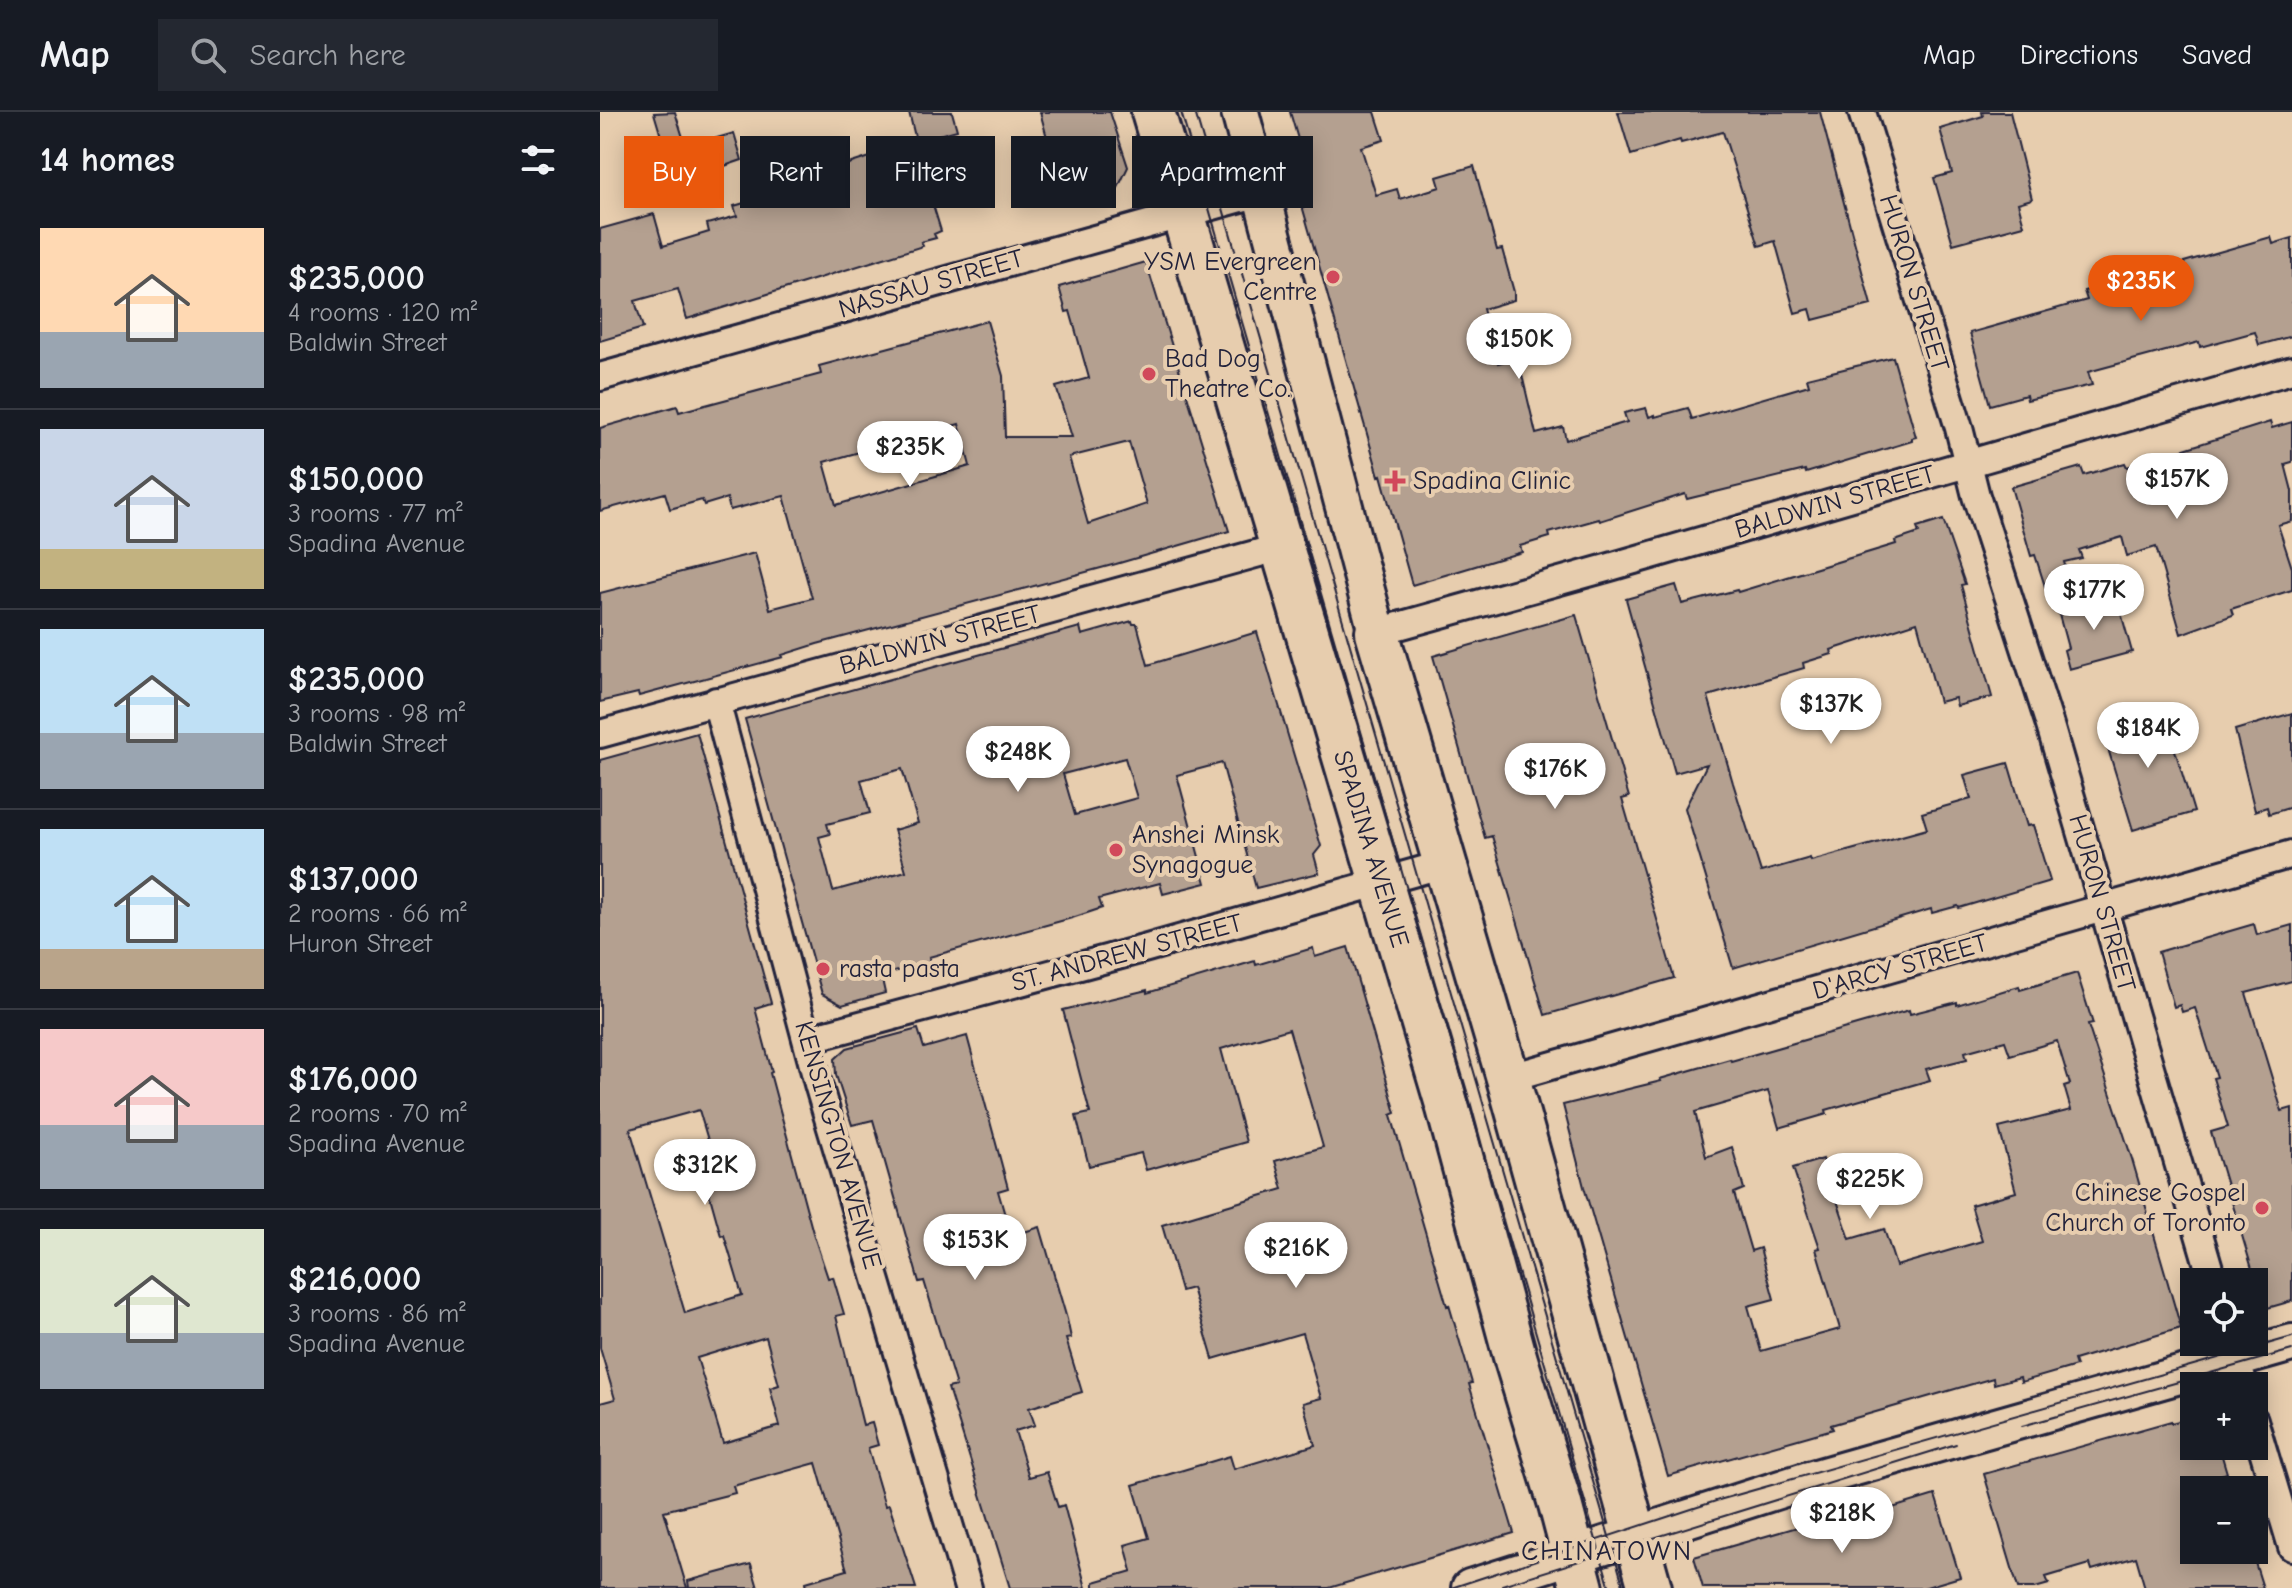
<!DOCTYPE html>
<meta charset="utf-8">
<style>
body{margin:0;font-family:"Comic Neue",sans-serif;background:#242831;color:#f1f3f6;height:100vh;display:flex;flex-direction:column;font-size:30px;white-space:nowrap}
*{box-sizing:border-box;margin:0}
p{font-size:26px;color:#9ea1a6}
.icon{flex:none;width:44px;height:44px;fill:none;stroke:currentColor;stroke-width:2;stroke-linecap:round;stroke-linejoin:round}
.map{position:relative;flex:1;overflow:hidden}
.drawer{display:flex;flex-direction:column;background:#171b24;width:600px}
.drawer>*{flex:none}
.top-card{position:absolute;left:24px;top:24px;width:760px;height:72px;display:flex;gap:16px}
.controls{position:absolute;left:1580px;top:1156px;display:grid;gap:16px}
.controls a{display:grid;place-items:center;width:88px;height:88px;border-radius:0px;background:#171b24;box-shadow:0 4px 20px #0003;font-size:40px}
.price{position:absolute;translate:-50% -68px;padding:0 18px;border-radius:28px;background:#fff;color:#222;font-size:26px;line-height:52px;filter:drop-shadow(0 2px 4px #0008)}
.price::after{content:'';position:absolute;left:50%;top:48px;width:24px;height:18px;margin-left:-12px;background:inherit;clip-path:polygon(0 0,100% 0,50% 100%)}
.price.current{background:#ea580c;color:#fff}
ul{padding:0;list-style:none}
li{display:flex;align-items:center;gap:24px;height:200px;padding:0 40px}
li+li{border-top:2px solid #363941}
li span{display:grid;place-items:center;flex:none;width:224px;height:160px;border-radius:0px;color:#555}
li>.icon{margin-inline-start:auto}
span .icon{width:96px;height:96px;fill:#fffc;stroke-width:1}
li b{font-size:34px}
h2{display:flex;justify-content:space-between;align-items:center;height:96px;padding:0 40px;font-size:34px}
.chip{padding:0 28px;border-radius:0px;background:#171b24;box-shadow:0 4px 20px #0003;font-size:28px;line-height:72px}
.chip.current{background:#ea580c;color:#fff}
header{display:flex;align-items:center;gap:48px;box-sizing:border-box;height:112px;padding:0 40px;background:#171b24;border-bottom:2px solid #363941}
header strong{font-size:38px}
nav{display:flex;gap:44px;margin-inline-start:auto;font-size:28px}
.search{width:560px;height:72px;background:#242831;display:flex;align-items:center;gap:20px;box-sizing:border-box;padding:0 28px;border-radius:0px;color:#9ea1a6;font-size:30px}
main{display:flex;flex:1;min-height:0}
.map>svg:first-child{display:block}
.building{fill:#b4a090;stroke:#22223b;stroke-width:2;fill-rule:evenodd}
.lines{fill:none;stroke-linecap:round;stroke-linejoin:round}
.minor-casing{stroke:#22223b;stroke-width:32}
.secondary-casing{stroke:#22223b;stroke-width:42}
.primary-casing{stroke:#22223b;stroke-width:48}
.minor{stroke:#e7cdae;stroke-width:26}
.secondary{stroke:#e7cdae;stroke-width:36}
.primary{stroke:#e7cdae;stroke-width:42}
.tram{stroke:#22223b;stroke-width:2}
.poi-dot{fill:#d1495b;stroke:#e7cdae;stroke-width:3}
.labels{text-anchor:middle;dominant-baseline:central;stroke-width:8;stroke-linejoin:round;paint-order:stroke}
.poi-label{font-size:26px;fill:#22223b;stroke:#e7cdae;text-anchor:start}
.street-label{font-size:26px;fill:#22223b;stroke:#e7cdae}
.neighbourhood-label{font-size:28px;letter-spacing:2px;fill:#22223b;stroke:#e7cdae}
</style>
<header>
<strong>Map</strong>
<div class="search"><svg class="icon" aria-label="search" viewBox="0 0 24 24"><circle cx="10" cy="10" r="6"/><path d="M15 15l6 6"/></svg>Search here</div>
<nav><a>Map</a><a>Directions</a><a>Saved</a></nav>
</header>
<main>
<section class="drawer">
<h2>14 homes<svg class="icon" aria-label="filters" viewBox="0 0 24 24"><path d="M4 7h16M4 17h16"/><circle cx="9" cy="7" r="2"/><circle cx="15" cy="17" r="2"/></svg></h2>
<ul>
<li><span style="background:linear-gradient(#ffd9b3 65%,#9aa5b1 0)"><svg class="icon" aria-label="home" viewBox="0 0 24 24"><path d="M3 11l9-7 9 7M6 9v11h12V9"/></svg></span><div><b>$235,000</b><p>4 rooms · 120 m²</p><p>Baldwin Street</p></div></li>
<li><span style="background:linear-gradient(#c9d6e8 75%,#c2b280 0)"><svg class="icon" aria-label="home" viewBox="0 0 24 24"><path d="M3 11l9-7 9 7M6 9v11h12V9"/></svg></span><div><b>$150,000</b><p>3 rooms · 77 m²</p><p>Spadina Avenue</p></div></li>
<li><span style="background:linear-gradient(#bfe0f5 65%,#9aa5b1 0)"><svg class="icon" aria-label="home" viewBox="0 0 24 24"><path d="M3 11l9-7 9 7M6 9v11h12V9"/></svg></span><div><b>$235,000</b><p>3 rooms · 98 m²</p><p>Baldwin Street</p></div></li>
<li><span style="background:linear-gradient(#bfe0f5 75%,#b9a48a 0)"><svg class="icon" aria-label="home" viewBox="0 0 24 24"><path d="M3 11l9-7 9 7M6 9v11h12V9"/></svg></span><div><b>$137,000</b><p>2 rooms · 66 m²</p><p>Huron Street</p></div></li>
<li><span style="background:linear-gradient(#f6c9c9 60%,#9aa5b1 0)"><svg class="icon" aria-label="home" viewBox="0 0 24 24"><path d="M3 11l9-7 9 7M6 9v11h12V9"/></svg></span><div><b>$176,000</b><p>2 rooms · 70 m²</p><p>Spadina Avenue</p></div></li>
<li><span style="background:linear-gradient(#dfe7d0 65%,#9aa5b1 0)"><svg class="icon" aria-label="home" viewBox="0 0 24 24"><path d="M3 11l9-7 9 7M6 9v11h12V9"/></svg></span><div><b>$216,000</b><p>3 rooms · 86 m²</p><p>Spadina Avenue</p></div></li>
</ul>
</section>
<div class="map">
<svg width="1692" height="1476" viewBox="0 0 1692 1476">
<rect width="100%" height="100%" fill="#e7cdae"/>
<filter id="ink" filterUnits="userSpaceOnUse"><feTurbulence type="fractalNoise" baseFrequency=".0125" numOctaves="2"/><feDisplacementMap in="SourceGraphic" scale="16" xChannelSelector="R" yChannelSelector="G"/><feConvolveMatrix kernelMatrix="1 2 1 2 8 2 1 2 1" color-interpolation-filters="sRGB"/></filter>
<g filter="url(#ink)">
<path class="building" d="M 75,0 L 86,35 L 134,21 L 142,48 L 75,71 L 54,1 Z
M 309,0 L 352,0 L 357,18 L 316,29 Z
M 440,0 L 510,0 L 528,55 L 518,76 L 465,91 Z
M 690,0 L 775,0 L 784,28 L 761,35 L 776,83 L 797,77 L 800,87 L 840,75 L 837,65 L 874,54 L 897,138 L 902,137 L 914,180 L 914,188 L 883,197 L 898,251 L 918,246 L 936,322 L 963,315 L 966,328 L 1027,310 L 1024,301 L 1046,296 L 1049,305 L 1055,303 L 1055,305 L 1088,296 L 1092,307 L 1209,273 L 1207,266 L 1293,245 L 1316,325 L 1312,326 L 1312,329 L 1206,361 L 1205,358 L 1087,387 L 1085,382 L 1000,409 L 999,407 L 949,421 L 950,425 L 920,434 L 922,440 L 812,473 L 781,363 L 779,364 L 693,62 L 707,58 Z
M 1018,0 L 1220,0 L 1271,193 L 1213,208 L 1210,197 L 1195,201 L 1175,129 L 1159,134 L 1123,20 L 1081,31 L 1080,28 L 1031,43 Z
M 1382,0 L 1410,0 L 1432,87 L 1418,91 L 1424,113 L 1353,132 L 1334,66 L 1352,61 L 1340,17 L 1383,4 Z
M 311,32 L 323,74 L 327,73 L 341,119 L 334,122 L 336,126 L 321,130 L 323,134 L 87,207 L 78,177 L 35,189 L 43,216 L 0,229 L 0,117 L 54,102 L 63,134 L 109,120 L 107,112 L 137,104 L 134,94 L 175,82 L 173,76 Z
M 1671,125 L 1673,132 L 1692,126 L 1692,224 L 1659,233 L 1655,220 L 1600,235 L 1599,230 L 1488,260 L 1492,273 L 1427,288 L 1426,283 L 1390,293 L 1370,221 L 1487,188 L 1484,179 L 1517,170 L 1522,187 L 1589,167 L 1584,150 Z
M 546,150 L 629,419 L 516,452 L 217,532 L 182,543 L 183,545 L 39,584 L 38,581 L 0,590 L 0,481 L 155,441 L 170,497 L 212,486 L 184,384 L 130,398 L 127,386 L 104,393 L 102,388 L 70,397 L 65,381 L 0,399 L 0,316 L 77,294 L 79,300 L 221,262 L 219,254 L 387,209 L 403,264 L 405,325 L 472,325 L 456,275 L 489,266 L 470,199 L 466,200 L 459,175 ZM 359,312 L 370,354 L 236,393 L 224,350 ZM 529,330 L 547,392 L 488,412 L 469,345 Z
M 1670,310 L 1672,316 L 1692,310 L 1692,350 L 1685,352 L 1692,379 L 1692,409 L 1678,413 L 1692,456 L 1692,478 L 1631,497 L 1633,503 L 1581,522 L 1556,435 L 1527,444 L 1522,425 L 1479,438 L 1482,446 L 1464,450 L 1474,484 L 1450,490 L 1435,443 L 1431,444 L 1411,375 L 1481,355 L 1484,363 L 1525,351 L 1527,355 Z
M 1343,408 L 1365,472 L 1361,473 L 1392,585 L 1357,594 L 1355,586 L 1339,590 L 1317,510 L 1231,538 L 1232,542 L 1203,551 L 1204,556 L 1108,584 L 1133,671 L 1161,760 L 1210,746 L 1211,749 L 1327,717 L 1322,701 L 1371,687 L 1364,663 L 1408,651 L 1427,714 L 1433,713 L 1450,769 L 1359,796 L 1358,794 L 1332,801 L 1331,797 L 1133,856 L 1085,696 L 1107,652 L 1075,661 L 1026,487 L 1076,473 L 1082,492 L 1137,478 L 1138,480 L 1296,432 L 1295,429 L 1319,421 L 1317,416 Z
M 1516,483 L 1532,540 L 1469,557 L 1464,538 L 1468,536 L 1458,499 Z
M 976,503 L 1029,685 L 1022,687 L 1074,866 L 945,903 L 892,724 L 885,726 L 833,544 Z
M 532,509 L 533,512 L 537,512 L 548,553 L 657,520 L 721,734 L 714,743 L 719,761 L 656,776 L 622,651 L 577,663 L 606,771 L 563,782 L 560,771 L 499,787 L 502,796 L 472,806 L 329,845 L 330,851 L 281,863 L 285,881 L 242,893 L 222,882 L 145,607 L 462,520 L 480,515 L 482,523 ZM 525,646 L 537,686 L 475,703 L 463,662 ZM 302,657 L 318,711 L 294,718 L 306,759 L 233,779 L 219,725 L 230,722 L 227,712 L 270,701 L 261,668 Z
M 1563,599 L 1594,700 L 1533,718 L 1502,617 Z
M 1692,601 L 1692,695 L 1669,702 L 1667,695 L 1655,699 L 1635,618 Z
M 97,621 L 171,891 L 155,896 L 172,960 L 170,961 L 213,1121 L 228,1166 L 233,1165 L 244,1202 L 236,1204 L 263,1313 L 272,1311 L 278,1333 L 268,1336 L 285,1394 L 289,1393 L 316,1476 L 207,1476 L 206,1470 L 247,1458 L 216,1351 L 133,1374 L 135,1381 L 64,1399 L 87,1476 L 0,1476 L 0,1291 L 15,1287 L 0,1236 L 0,648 ZM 99,998 L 113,1045 L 100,1049 L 121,1124 L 124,1123 L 142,1183 L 85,1201 L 30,1017 ZM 166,1225 L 179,1273 L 170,1276 L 180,1314 L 123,1331 L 97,1246 Z
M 1654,812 L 1657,823 L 1692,813 L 1692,869 L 1646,881 L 1682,999 L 1692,996 L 1692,1189 L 1664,1197 L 1611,1020 L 1628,1015 L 1613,966 L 1617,965 L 1595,896 L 1582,900 L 1580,893 L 1574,895 L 1558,840 Z
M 748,835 L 796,1001 L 791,1003 L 847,1194 L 849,1193 L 872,1271 L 869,1272 L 914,1421 L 729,1476 L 494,1476 L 494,1470 L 532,1459 L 525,1433 L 549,1426 L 533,1373 L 630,1344 L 634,1357 L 715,1333 L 703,1291 L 721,1286 L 702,1221 L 613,1247 L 592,1176 L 581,1179 L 562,1113 L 683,1077 L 675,1049 L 723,1035 L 689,917 L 621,937 L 646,1030 L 546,1058 L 541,1041 L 489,1054 L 476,1004 L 490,1001 L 463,898 L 547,878 L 547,881 L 655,849 L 656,853 L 713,836 L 715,845 Z
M 1477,861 L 1493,912 L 1488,913 L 1532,1047 L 1581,1216 L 1474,1248 L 1476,1254 L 1421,1270 L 1420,1265 L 1394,1272 L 1393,1266 L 1231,1313 L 1233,1317 L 1068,1364 L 984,1075 L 963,993 L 1061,969 L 1060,967 L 1130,947 L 1131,949 L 1309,898 L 1310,902 L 1357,890 L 1357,893 L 1419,874 L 1420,878 ZM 1405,929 L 1410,943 L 1457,929 L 1470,972 L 1464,974 L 1471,998 L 1399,1016 L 1416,1080 L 1371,1093 L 1382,1129 L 1296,1154 L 1284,1117 L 1250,1127 L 1223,1047 L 1193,1056 L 1220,1136 L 1216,1137 L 1240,1217 L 1161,1239 L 1148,1194 L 1174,1187 L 1160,1136 L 1151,1139 L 1134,1081 L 1144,1077 L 1132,1035 L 1106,1045 L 1095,1000 L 1168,979 L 1179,1016 L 1227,1002 L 1226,998 L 1330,968 L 1326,957 L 1367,947 L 1365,940 Z
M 318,917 L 324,936 L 367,924 L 408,1076 L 398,1079 L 411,1124 L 440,1115 L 467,1207 L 471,1226 L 466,1227 L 482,1280 L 429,1296 L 435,1313 L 415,1319 L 429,1365 L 447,1360 L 458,1395 L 464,1393 L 486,1476 L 410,1476 L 348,1276 L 356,1274 L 324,1169 L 319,1170 L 273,1008 L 252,1013 L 236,963 L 235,947 L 247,936 Z
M 1594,1305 L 1594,1334 L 1619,1334 L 1627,1361 L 1594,1371 L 1594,1438 L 1651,1438 L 1663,1476 L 1545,1476 L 1536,1445 L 1492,1458 L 1490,1452 L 1446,1465 L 1449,1472 L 1435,1476 L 1418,1476 L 1384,1362 L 1571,1309 L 1571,1311 Z
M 1335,1383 L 1360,1465 L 1323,1476 L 1103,1476 L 1094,1445 L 1211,1411 L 1213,1420 Z
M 151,1452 L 158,1476 L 89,1476 L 88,1469 Z"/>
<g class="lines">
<g class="minor-casing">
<path id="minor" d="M 1262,0 L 1359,316 L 1376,384 L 1449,610 L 1613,1170
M 0,265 L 663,80
M 777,520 L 1010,455 L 1692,258
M 116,589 L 218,972 L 368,1476
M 0,622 L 681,435
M 208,927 L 547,836 L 844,752
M 908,966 L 1692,742
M 1631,1230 L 1644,1274
M 1654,1308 L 1692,1435"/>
</g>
<g class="secondary-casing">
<path id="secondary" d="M 640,0 L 777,520
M 870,1476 L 1209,1368 L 1692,1231"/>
</g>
<g class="primary-casing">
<path id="primary" d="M 553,0 L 848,996 L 916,1248 L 960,1392 L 982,1476
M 777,520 L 908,966 L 1050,1476"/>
</g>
<use href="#minor" class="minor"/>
<use href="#secondary" class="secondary"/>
<use href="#primary" class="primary"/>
<path class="tram" d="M 581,0 L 1010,1476
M 595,0 L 1024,1476
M 1422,1314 L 1692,1238
M 902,1473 L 1356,1332
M 851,1476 L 1119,1388 L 1692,1225"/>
</g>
</g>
<g class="poi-dot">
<circle cx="733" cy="165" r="8"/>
<circle cx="549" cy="262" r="8"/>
<path d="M791 357h8v8h8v8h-8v8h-8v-8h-8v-8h8z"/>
<circle cx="516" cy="738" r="8"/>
<circle cx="223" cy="857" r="8"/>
<circle cx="1662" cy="1096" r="8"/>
</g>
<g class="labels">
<g class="poi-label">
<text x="717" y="150" text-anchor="end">YSM Evergreen<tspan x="717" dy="30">Centre</tspan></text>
<text x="565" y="247">Bad Dog<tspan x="565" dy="30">Theatre Co.</tspan></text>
<text x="813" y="369">Spadina Clinic</text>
<text x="532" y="723">Anshei Minsk<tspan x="532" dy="30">Synagogue</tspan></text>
<text x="239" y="857">rasta pasta</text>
<text x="1646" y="1081" text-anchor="end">Chinese Gospel<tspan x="1646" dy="30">Church of Toronto</tspan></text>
</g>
<g class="street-label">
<text transform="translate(1314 171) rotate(73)">HURON STREET</text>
<text transform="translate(331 172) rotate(-16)">NASSAU STREET</text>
<text transform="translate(1235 390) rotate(-16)">BALDWIN STREET</text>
<text transform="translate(340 528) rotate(-15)">BALDWIN STREET</text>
<text transform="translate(771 737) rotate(73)">SPADINA AVENUE</text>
<text transform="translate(1502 791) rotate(74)">HURON STREET</text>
<text transform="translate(527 841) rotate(-15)">ST. ANDREW STREET</text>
<text transform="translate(1300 855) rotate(-16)">D'ARCY STREET</text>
<text transform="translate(238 1033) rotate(74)">KENSINGTON AVENUE</text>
</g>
<g class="neighbourhood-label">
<text x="1007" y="1439">CHINATOWN</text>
</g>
</g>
</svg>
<div class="controls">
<a><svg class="icon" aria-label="locate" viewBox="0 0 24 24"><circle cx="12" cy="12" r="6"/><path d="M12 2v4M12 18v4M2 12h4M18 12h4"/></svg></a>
<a>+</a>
<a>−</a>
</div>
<b class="price current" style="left:1541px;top:211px">$235K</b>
<b class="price" style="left:919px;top:269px">$150K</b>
<b class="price" style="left:310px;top:377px">$235K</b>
<b class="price" style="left:1577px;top:409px">$157K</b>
<b class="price" style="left:1494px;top:520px">$177K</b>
<b class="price" style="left:1231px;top:634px">$137K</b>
<b class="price" style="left:1548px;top:658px">$184K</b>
<b class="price" style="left:418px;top:682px">$248K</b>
<b class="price" style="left:955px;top:699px">$176K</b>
<b class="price" style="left:105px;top:1095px">$312K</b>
<b class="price" style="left:1270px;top:1109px">$225K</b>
<b class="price" style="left:375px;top:1170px">$153K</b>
<b class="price" style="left:696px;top:1178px">$216K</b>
<b class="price" style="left:1242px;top:1443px">$218K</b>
<div class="top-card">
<a class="chip current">Buy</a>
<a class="chip">Rent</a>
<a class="chip">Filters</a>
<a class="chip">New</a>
<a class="chip">Apartment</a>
</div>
</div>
</main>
